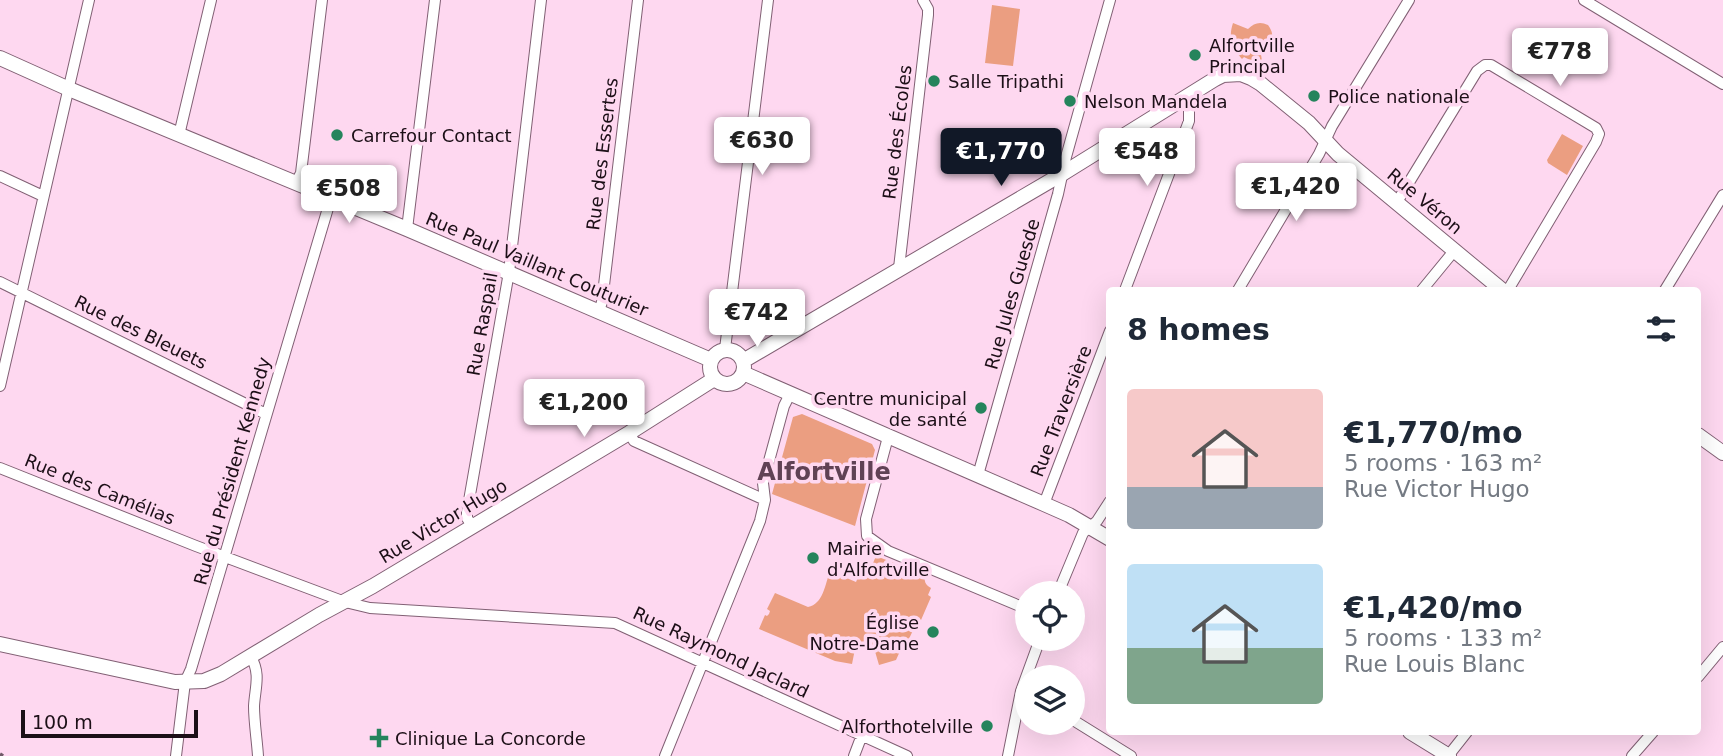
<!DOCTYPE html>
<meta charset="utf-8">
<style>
body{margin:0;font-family:"DejaVu Sans",sans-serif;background:#f6f6f7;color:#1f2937;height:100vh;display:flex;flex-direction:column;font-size:26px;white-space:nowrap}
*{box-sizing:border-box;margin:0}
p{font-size:23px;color:#747a83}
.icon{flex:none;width:38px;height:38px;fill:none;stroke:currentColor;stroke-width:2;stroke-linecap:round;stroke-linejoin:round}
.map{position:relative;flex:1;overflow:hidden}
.details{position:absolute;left:1106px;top:287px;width:595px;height:448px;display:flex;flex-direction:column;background:#fff;border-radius:7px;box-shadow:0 7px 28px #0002}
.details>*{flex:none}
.tools{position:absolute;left:1015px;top:581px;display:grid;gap:14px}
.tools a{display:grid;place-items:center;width:70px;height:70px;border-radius:50%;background:#fff;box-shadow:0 7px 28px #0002;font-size:35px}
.scale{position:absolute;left:21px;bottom:18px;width:177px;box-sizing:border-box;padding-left:7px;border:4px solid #1c0f17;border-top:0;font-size:19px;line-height:24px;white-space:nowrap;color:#1c0f17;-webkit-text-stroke:5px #fed8f0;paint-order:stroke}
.price{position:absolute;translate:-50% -60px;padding:0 16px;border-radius:7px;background:#fff;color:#222;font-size:23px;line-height:46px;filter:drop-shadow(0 2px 4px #0008)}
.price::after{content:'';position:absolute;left:50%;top:42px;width:21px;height:16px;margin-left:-10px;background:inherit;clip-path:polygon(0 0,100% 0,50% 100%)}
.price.on{background:#111827;color:#fff}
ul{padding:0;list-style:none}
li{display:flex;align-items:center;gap:21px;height:175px;padding:0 21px}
li span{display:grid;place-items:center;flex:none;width:196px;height:140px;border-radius:7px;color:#555}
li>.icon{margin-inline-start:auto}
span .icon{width:84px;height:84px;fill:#fffc;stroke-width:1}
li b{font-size:30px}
h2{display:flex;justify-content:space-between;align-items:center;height:84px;padding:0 21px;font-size:30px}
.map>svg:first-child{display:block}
.green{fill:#eb9e81}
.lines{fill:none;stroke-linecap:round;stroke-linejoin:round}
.street-casing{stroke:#816074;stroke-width:12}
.secondary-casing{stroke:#816074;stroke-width:16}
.street{stroke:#fff;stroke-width:10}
.secondary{stroke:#fff;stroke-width:14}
.rail{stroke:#715b69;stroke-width:3.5;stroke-dasharray:10 5;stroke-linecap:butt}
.poi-dot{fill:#25845c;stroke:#fed8f0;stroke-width:2.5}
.labels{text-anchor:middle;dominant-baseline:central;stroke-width:7;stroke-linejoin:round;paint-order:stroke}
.poi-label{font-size:18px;fill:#1c0f17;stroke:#fed8f0;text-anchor:start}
.street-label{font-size:18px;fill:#1c0f17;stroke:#fed8f0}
.district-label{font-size:24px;font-weight:bold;fill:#604255;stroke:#fed8f0}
</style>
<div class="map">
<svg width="1723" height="756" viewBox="0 0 1723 756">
<rect width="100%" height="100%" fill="#fed8f0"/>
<path class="green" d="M 992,5 L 1020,9 L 1013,66 L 985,63 Z
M 1233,23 L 1248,29 C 1254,23 1260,21 1268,25 C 1276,36 1272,43 1260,48 L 1262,61 L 1255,60 L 1254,62 L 1244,57 L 1242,59 C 1232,48 1228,38 1233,23 Z
M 1562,134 L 1583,146 L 1567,175 L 1548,163 L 1547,160 Z
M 802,414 L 872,444 L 875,450 L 855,526 L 772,494 L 793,417 Z
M 876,556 L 925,575 C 924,581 925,585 931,588 L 928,595 L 931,597 L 918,627 L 915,626 L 908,641 L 905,640 L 896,660 L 879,665 L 874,648 L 855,649 L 852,664 L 835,661 L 759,629 L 765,615 L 767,616 L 769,614 L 770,611 L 767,609 L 775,593 L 808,607 C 823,604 825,585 830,571 L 856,582 L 863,566 L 871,568 Z"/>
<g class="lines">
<g class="street-casing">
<path id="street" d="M 1584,0 L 1723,84
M 179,135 L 211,0
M 0,176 L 43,196
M 296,183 L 301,173 L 322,0
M 1397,202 L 1477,71 L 1485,65 L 1491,65 L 1596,128 L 1599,134 L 1596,142 L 1508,290
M 407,229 L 435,0
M 899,268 L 928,15 L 928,9 L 923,0
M 0,282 L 266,414
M 1125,290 L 1189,121 L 1189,107 L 1193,93
M 1238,290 L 1319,154 L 1332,126 L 1409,0
M 1422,290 L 1454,251
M 1665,290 L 1723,195
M 599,311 L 602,302 L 638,0
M 725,349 L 768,0
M 0,386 L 89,0
M 629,433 L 634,441 L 765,500
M 888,437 L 866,519 L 867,536 L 888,551 L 1027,609
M 0,468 L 196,546 L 345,602 L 370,608 L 615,623 L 907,756
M 978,475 L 1058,194 L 1066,157 L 1110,0
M 1044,504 L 1110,331
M 472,526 L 467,518 L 467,512 L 509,272 L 541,0
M 1058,593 L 1083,533 L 1097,521 L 1110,501
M 251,657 C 261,674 255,688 254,706 C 254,722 257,740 258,756
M 1698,677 L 1723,647
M 1073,720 L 1131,756
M 176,756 L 185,682 L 191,669 L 331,198
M 665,756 L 760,521 L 765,500 L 763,483 L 784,406 L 790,394
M 854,756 L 862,735
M 1008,756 L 1021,691 L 1040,639
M 1448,756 L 1467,732
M 1632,756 L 1653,732"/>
</g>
<g class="secondary-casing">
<path id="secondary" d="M 0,58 L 69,89 L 407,229 L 711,360
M710 367a17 17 0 1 1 34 0a17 17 0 1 1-34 0Z
M 743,361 L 1062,174 L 1215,79 L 1223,75 L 1241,74 L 1251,78 L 1261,84 L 1309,123 L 1338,154 L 1502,290
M 743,373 L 1044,504 L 1069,515 L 1110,539
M 1698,435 L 1723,453
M 0,644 L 175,682 L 204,681 L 221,674 L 319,615 L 373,586 L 629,433 L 714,379
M 1410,732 L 1449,756"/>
</g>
<use href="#street" class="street"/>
<use href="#secondary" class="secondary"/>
<path class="rail" d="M 0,754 L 3,756"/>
</g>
<g class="poi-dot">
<circle cx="1195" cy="55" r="7"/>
<circle cx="934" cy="81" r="7"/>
<circle cx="1314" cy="96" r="7"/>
<circle cx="1070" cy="101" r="7"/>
<circle cx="337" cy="135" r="7"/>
<circle cx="981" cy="408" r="7"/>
<circle cx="813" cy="558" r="7"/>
<circle cx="933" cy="632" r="7"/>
<circle cx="987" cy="726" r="7"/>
<path d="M375.5 727.5h7v7h7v7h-7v7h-7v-7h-7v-7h7z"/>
</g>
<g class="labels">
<g class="poi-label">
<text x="1209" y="45">Alfortville<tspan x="1209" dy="21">Principal</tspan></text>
<text x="948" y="81">Salle Tripathi</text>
<text x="1328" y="96">Police nationale</text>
<text x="1084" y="101">Nelson Mandela</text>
<text x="351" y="135">Carrefour Contact</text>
<text x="967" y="398" text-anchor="end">Centre municipal<tspan x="967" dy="21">de santé</tspan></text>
<text x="827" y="548">Mairie<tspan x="827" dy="21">d'Alfortville</tspan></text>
<text x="919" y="622" text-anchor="end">Église<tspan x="919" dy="21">Notre-Dame</tspan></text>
<text x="973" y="726" text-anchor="end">Alforthotelville</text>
<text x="395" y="738">Clinique La Concorde</text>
</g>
<g class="street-label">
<text transform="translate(897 132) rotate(-83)">Rue des Écoles</text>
<text transform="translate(602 154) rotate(-83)">Rue des Essertes</text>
<text transform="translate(1425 201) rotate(40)">Rue Véron</text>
<text transform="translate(537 264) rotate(23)">Rue Paul Vaillant Couturier</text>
<text transform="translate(1012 294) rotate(-74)">Rue Jules Guesde</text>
<text transform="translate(482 324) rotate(-80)">Rue Raspail</text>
<text transform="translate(141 332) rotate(26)">Rue des Bleuets</text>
<text transform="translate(1061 411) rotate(-69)">Rue Traversière</text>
<text transform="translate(232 471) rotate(-74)">Rue du Président Kennedy</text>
<text transform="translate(100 489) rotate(22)">Rue des Camélias</text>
<text transform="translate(443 521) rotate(-31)">Rue Victor Hugo</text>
<text transform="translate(721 652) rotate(25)">Rue Raymond Jaclard</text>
</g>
<g class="district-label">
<text x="824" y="472">Alfortville</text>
</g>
</g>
</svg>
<div class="tools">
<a><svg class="icon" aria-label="locate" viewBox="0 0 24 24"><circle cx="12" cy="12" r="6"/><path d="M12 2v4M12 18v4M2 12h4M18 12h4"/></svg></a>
<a><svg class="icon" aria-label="layers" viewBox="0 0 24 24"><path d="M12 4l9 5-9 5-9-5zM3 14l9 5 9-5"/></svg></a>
</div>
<div class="scale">100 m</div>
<b class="price" style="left:1560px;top:88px">€778</b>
<b class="price" style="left:762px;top:177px">€630</b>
<b class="price on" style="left:1001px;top:188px">€1,770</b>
<b class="price" style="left:1147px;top:188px">€548</b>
<b class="price" style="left:1296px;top:223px">€1,420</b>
<b class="price" style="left:349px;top:225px">€508</b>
<b class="price" style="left:757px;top:349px">€742</b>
<b class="price" style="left:584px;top:439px">€1,200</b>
<section class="details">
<h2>8 homes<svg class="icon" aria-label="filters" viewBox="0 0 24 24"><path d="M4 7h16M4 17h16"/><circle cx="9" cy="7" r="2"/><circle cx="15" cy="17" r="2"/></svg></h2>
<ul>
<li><span style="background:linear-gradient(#f6c9c9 70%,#9aa5b1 0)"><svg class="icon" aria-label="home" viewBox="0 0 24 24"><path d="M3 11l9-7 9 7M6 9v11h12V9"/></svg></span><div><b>€1,770/mo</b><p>5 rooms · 163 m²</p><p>Rue Victor Hugo</p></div></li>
<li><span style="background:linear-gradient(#bfe0f5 60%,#7fa58c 0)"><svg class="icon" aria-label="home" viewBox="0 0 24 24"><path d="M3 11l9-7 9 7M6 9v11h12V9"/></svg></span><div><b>€1,420/mo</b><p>5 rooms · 133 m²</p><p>Rue Louis Blanc</p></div></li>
</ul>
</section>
</div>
